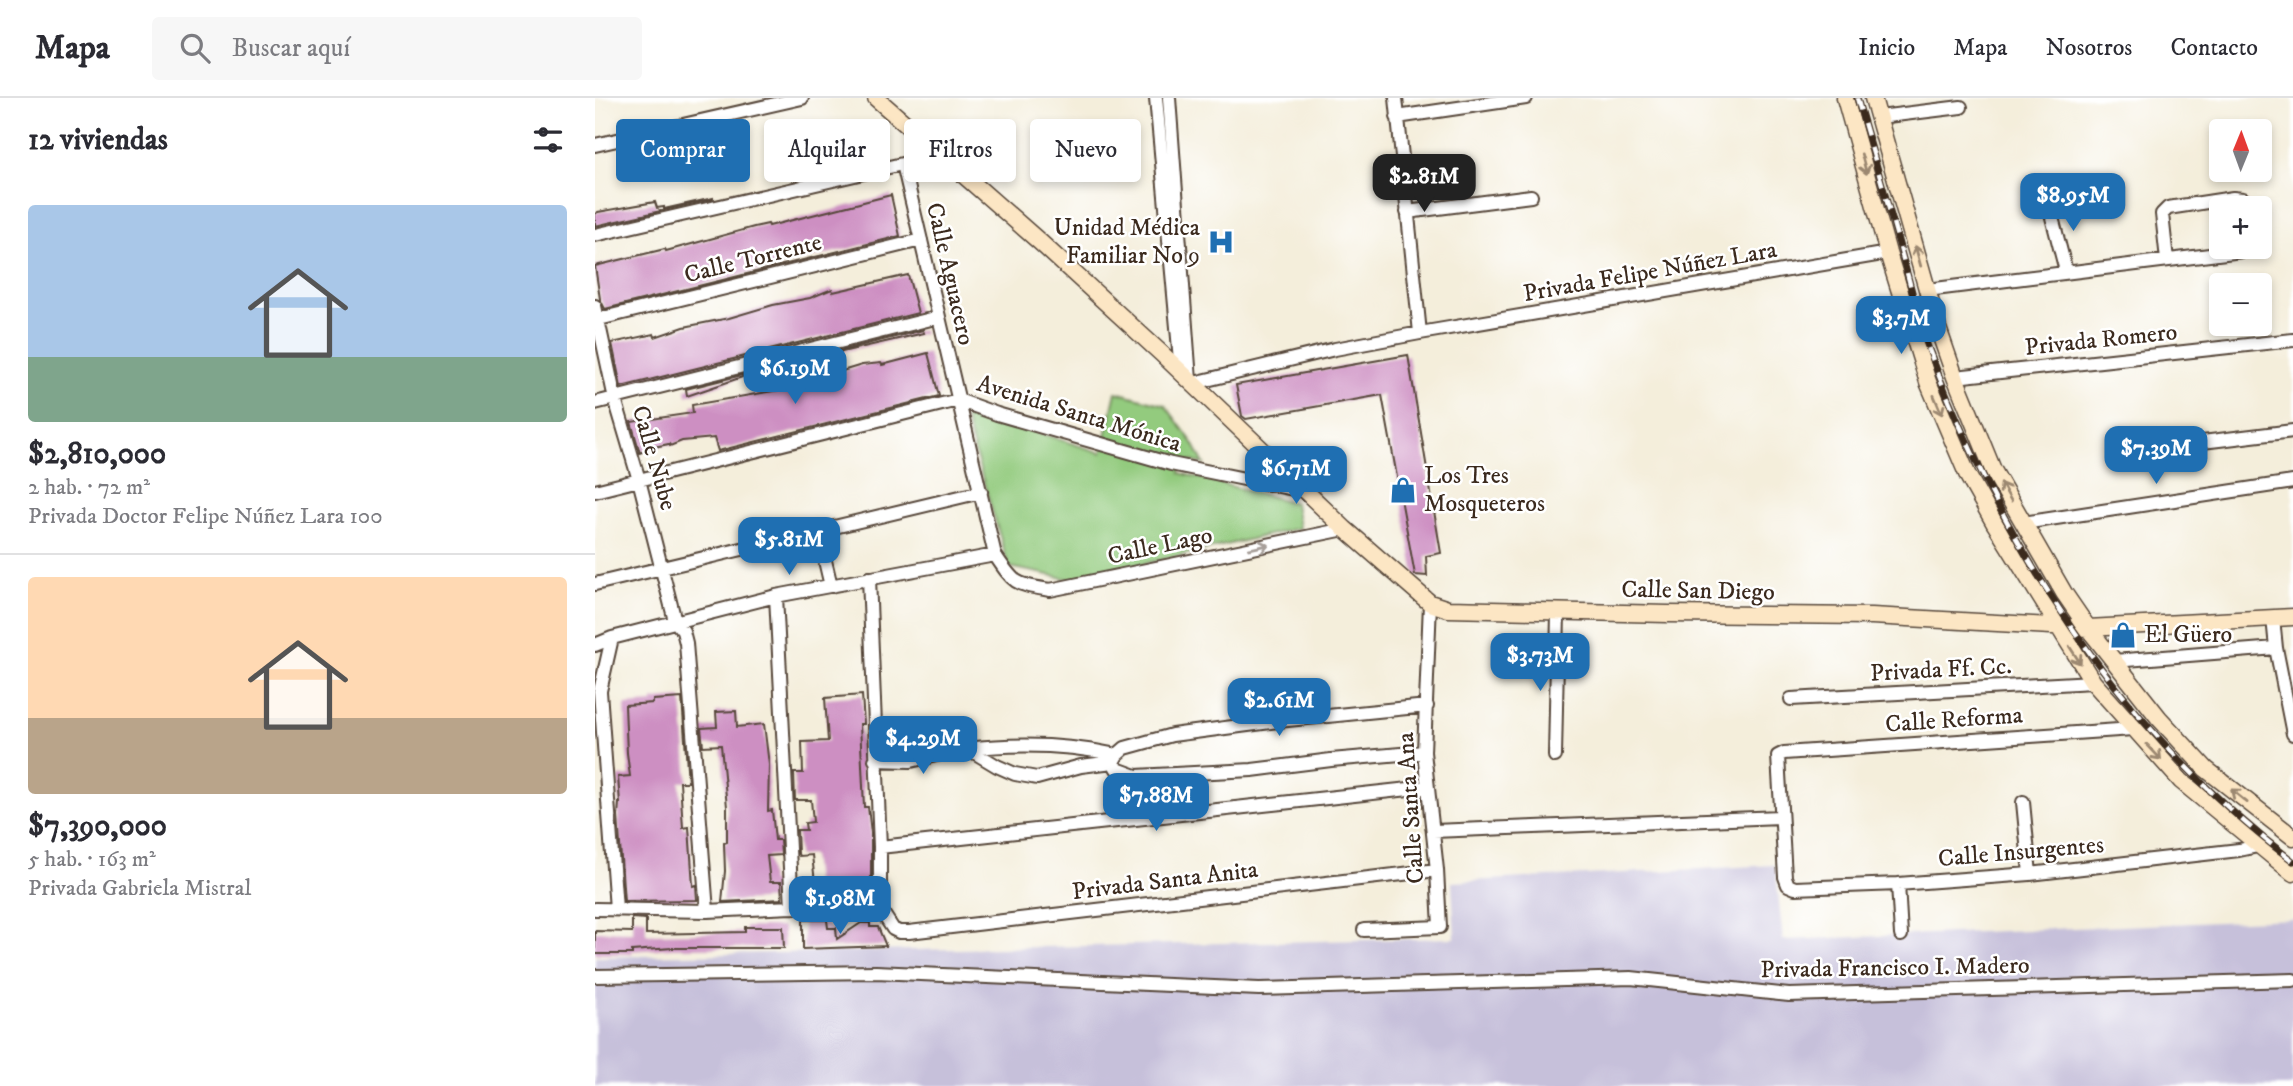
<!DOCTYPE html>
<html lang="es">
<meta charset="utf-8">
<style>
body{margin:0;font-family:"IM FELL DW Pica",serif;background:#f7f7f7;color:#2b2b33;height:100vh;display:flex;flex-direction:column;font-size:26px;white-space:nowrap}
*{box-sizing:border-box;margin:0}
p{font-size:23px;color:#7c7c81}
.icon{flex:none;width:38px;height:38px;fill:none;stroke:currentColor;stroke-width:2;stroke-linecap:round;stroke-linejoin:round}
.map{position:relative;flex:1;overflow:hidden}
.side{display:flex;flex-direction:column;background:#fff;width:595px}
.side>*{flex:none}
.guide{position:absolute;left:21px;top:21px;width:665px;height:63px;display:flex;gap:14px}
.needle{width:46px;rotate:1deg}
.fabs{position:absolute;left:1614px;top:21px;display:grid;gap:14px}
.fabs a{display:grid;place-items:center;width:63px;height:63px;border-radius:7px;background:#fff;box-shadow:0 4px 10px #0003;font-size:35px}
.price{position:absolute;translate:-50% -60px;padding:0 16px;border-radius:14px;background:#1f6fb2;color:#fff;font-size:23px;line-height:46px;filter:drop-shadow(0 2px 4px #0008)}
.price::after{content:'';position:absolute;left:50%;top:42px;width:21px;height:16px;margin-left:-10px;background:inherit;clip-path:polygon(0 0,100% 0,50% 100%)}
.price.active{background:#222;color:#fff}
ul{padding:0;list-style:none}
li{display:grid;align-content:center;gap:14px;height:371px;padding:0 28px}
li+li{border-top:2px solid #e1e1e2}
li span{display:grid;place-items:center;height:217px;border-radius:7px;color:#555}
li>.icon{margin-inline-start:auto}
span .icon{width:126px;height:126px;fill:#fffc;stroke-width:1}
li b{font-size:30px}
h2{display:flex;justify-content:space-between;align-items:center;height:84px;padding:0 28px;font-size:30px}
.chip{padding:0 24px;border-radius:7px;background:#fff;box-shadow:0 4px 10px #0003;font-size:24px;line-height:63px}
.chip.active{background:#1f6fb2;color:#fff}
header{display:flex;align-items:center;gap:42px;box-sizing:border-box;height:98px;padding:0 35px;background:#fff;border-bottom:2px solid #e1e1e2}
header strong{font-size:33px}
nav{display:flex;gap:38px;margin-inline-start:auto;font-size:24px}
.search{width:490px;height:63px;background:#f7f7f7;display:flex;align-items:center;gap:18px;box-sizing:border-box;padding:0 24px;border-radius:7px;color:#7c7c81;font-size:26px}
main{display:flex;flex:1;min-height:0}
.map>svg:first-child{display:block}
.industrial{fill:#c6c0da}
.green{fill:#93cb7e;stroke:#677a4e;stroke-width:2}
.building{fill:#cd8fc2}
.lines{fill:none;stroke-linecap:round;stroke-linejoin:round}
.street-casing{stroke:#57473a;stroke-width:16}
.secondary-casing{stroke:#57473a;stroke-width:19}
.street{stroke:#fff;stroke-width:12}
.secondary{stroke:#fce6c4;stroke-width:16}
.rail-casing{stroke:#3b2a1e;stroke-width:7}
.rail{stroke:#fff;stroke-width:4.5;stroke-dasharray:13;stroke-linecap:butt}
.oneway{stroke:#9c8871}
.oneway2{stroke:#a79f9a}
.labels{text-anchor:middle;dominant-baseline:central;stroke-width:5;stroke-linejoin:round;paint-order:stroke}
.poi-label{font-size:24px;fill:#3b2a1e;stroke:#fff;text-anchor:start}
.street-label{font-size:24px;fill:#3b2a1e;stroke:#fff}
</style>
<header>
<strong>Mapa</strong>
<div class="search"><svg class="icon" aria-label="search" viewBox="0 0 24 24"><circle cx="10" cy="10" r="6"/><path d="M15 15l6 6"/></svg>Buscar aquí</div>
<nav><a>Inicio</a><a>Mapa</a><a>Nosotros</a><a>Contacto</a></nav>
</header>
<main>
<section class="side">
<h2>12 viviendas<svg class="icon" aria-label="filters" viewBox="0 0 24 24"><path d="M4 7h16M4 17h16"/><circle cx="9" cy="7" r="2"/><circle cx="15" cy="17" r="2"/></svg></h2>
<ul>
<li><span style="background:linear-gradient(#a9c7e8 70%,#7fa58c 0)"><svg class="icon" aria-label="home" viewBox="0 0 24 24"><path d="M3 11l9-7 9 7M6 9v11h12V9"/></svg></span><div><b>$2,810,000</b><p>2 hab. · 72 m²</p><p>Privada Doctor Felipe Núñez Lara 100</p></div></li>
<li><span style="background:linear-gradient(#ffd9b3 65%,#b9a48a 0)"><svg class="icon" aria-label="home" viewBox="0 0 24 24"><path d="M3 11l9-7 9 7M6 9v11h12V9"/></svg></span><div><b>$7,390,000</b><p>5 hab. · 163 m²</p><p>Privada Gabriela Mistral</p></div></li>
</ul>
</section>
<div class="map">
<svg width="1698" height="988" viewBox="0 0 1698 988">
<rect width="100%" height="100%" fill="#fff"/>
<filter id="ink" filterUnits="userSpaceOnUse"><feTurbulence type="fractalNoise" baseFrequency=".0143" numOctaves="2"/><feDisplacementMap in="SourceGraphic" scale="14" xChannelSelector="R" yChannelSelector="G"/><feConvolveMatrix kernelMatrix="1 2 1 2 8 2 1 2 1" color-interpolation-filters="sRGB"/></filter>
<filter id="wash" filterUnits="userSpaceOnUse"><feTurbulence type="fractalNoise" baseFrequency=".00686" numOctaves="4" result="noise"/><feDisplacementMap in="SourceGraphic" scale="28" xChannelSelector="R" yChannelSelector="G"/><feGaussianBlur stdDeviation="1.57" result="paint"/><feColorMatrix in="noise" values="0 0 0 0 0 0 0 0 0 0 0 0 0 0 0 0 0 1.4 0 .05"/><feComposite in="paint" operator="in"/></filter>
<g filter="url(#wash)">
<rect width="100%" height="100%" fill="#f4eedb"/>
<path class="industrial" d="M 1180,767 L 1188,842 L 1698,821 L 1698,988 L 0,988 L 0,859 L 860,840 L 857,784 Z"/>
<path class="green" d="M 521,294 L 570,307 L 598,345 L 609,366 L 587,361 L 585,375 L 700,405 L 704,430 L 479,482 L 414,469 L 370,321 L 375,313 L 507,355 Z"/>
<g id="blocks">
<path class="building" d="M 296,97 L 305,138 L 10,211 L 5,201 L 0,168 L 70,151 L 71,153 L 159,129 L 173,126 L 174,128 Z
M 118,100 L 118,101 L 0,128 L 0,116 L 3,114 L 60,104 L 62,110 L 69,109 L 69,111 Z
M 313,177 L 323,215 L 26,289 L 17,245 L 59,236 L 60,239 L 89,229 L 134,220 L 178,207 L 215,200 L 237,191 L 238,194 Z
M 328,232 L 329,235 L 165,273 L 92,298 L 91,291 Z
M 333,255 L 344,298 L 123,353 L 119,340 L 87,343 L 75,348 L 74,346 L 59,349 L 45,355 L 36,324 L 98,315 L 97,307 L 184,292 L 267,267 L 286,265 L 287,267 Z
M 813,257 L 846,455 L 831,458 L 832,478 L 820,477 L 787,297 L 651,321 L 647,318 L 641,287 Z
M 267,597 L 269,626 L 265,626 L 269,709 L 273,709 L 276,735 L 276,801 L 207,800 L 207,786 L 220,785 L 217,757 L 204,758 L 203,756 L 202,732 L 211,732 L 210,725 L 218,724 L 216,702 L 200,702 L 199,675 L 208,675 L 207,644 L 233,643 L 230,600 Z
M 87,600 L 93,684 L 85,684 L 88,730 L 94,729 L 98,788 L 101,787 L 102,802 L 29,803 L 23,718 L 24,705 L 25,705 L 23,679 L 35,678 L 32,655 L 30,607 L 58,605 L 58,602 Z
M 141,613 L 142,629 L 169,626 L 174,667 L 173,713 L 177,712 L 180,742 L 185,742 L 186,757 L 172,758 L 175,784 L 186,784 L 187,801 L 127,804 L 130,773 L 129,745 L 132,744 L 132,709 L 126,647 L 108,648 L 106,630 L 122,629 L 121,614 Z
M 37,820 L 51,821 L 51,836 L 150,834 L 150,829 L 188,829 L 189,850 L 77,850 L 37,853 L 37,856 L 0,856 L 0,833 L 37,834 Z
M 208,822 L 232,822 L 233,830 L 241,830 L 242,841 L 266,825 L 275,825 L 275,829 L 283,829 L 291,848 L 208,851 Z"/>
</g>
</g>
<g filter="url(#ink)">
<use href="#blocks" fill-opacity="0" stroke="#57473a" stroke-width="2"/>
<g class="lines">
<g class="street-casing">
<path id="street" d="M 561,0 L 586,273
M 574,0 L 595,282
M 801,0 L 825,235
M 802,19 L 931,0
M 1284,19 L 1366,9
M 0,47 L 207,0
M 308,66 L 400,457 C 420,487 420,486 455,492 L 750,431
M 1453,104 L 1471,173
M 812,114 L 936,98
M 0,137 L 346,57
M 1572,162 L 1567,116 L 1573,110 L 1638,100 L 1648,101 L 1654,110
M 1332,192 L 1663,151 L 1663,149
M 0,208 L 20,301 L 44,382 L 80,523 L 88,533 L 91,545 L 112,813
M 0,222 L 326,142
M 1360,279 L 1698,242
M 599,285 L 740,251 L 825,235 L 1293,155
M 0,305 L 344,219
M 1558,350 L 1698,333
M 0,393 L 363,302 L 402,316 L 576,366 L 713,394
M 1428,425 L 1698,384
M 223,433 L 236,488
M 274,480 L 285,749 L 285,811 L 298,831 L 304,834 L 314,834 L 842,772
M 0,486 L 386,394
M 181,498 L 197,809
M 1678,520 L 1681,550 L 1698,636
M 17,540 L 5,593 L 21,811
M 0,547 L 17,540 L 181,498 L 400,457
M 1519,563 L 1681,550
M 1196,601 L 1498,584
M 1538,631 L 1189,655 L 1183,658 L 1190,779 L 1193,787 L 1200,790 L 1303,786 L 1435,776 L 1644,752 L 1663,748
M 371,651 C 422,645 471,646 522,657
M 960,658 L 963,514
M 280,662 L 316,663 L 367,651 L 377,653 L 402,668 L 420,676 L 442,680 L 486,668 L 518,664 L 522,657 L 530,650 L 577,637 L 683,623 L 832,608
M 518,664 L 522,671 L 541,678 L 657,672 L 736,662 L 829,654
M 1428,704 L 1435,776
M 838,733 L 1185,719
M 285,749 L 832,689
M 1303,786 L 1306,837
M 0,811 L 112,813 L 197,809 L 285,811
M 769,832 L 845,829 L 842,772 L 829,654 L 835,505
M 0,878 L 281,874 L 664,891 L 1036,880 L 1194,897 L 1698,882"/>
</g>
<g class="secondary-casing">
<path id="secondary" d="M 281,0 L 446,145 L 567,256 L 750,431 L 835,505 L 853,511 L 1073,516 L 1277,518 L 1493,530 L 1698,519
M 1250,0 L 1293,155 L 1333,284 L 1373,378 L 1400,426 L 1498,584 L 1586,683 L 1698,775
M 1278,0 L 1343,230 L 1360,279 L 1398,372 L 1469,495 L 1493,530 L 1564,620 L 1611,671 L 1698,739"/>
</g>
<use href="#street" class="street"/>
<use href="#secondary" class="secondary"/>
<g class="rail-casing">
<path id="rail" d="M 1262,0 C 1278,56 1295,112 1310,168 C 1318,195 1323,223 1333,249 C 1406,447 1527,635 1698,763"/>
</g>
<use href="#rail" class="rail"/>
</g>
<defs><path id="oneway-shaft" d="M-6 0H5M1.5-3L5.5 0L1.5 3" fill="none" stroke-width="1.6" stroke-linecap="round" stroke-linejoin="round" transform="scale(1.75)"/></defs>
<g class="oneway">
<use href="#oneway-shaft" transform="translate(1269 66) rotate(75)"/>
<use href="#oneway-shaft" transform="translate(1323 158) rotate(-105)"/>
<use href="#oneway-shaft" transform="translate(1343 307) rotate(67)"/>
<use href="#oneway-shaft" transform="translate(1411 394) rotate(-120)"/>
<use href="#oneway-shaft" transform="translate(1480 557) rotate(57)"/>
<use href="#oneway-shaft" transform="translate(1559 654) rotate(47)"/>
<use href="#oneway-shaft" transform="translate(1644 698) rotate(-141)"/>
</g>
<use class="oneway2" href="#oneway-shaft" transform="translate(664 449) rotate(-12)"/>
</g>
<defs>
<g id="hospital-bare" transform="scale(2.1)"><path d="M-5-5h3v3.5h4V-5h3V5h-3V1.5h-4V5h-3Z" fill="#1f6fb2" stroke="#fff" stroke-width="2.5" paint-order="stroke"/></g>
<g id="shop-bare" transform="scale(2.1)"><path d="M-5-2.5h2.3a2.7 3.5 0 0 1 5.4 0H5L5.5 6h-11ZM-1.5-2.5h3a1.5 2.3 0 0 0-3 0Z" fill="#1f6fb2" stroke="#fff" stroke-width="2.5" paint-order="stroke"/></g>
</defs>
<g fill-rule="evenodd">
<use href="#hospital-bare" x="626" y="144"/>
<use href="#shop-bare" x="808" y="392"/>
<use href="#shop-bare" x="1528" y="537"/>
</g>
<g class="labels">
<g class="poi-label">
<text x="605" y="130" text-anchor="end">Unidad Médica<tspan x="605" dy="28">Familiar No 9</tspan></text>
<text x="829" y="378">Los Tres<tspan x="829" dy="28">Mosqueteros</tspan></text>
<text x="1549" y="537">El Güero</text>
</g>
<g class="street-label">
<text transform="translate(158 161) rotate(-14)">Calle Torrente</text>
<text transform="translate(1055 174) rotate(-10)">Privada Felipe Núñez Lara</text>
<text transform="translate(355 176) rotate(77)">Calle Aguacero</text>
<text transform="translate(1506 242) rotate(-6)">Privada Romero</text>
<text transform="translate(484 316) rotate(17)">Avenida Santa Mónica</text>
<text transform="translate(59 360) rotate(74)">Calle Nube</text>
<text transform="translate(565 448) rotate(-12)">Calle Lago</text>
<text transform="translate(1103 493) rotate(1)">Calle San Diego</text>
<text transform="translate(1346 572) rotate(-3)">Privada Ff. Cc.</text>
<text transform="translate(1359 622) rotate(-4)">Calle Reforma</text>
<text transform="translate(816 710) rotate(-94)">Calle Santa Ana</text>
<text transform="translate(1426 754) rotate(-5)">Calle Insurgentes</text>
<text transform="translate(570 783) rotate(-7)">Privada Santa Anita</text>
<text transform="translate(1300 870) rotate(-1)">Privada Francisco I. Madero</text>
</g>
</g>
</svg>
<div class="fabs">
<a><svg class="needle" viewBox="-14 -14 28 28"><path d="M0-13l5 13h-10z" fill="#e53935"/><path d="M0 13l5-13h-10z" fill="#7c7c81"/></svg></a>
<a>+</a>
<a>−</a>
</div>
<b class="price active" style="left:829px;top:116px">$2.81M</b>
<b class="price" style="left:1478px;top:135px">$8.95M</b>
<b class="price" style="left:1306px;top:258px">$3.7M</b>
<b class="price" style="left:200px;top:308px">$6.19M</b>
<b class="price" style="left:1561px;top:388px">$7.39M</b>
<b class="price" style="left:701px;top:408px">$6.71M</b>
<b class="price" style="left:194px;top:479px">$5.81M</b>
<b class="price" style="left:945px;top:595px">$3.73M</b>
<b class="price" style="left:684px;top:640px">$2.61M</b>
<b class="price" style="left:328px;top:678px">$4.29M</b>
<b class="price" style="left:561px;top:735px">$7.88M</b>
<b class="price" style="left:245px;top:838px">$1.98M</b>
<div class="guide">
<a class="chip active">Comprar</a>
<a class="chip">Alquilar</a>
<a class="chip">Filtros</a>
<a class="chip">Nuevo</a>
</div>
</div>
</main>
